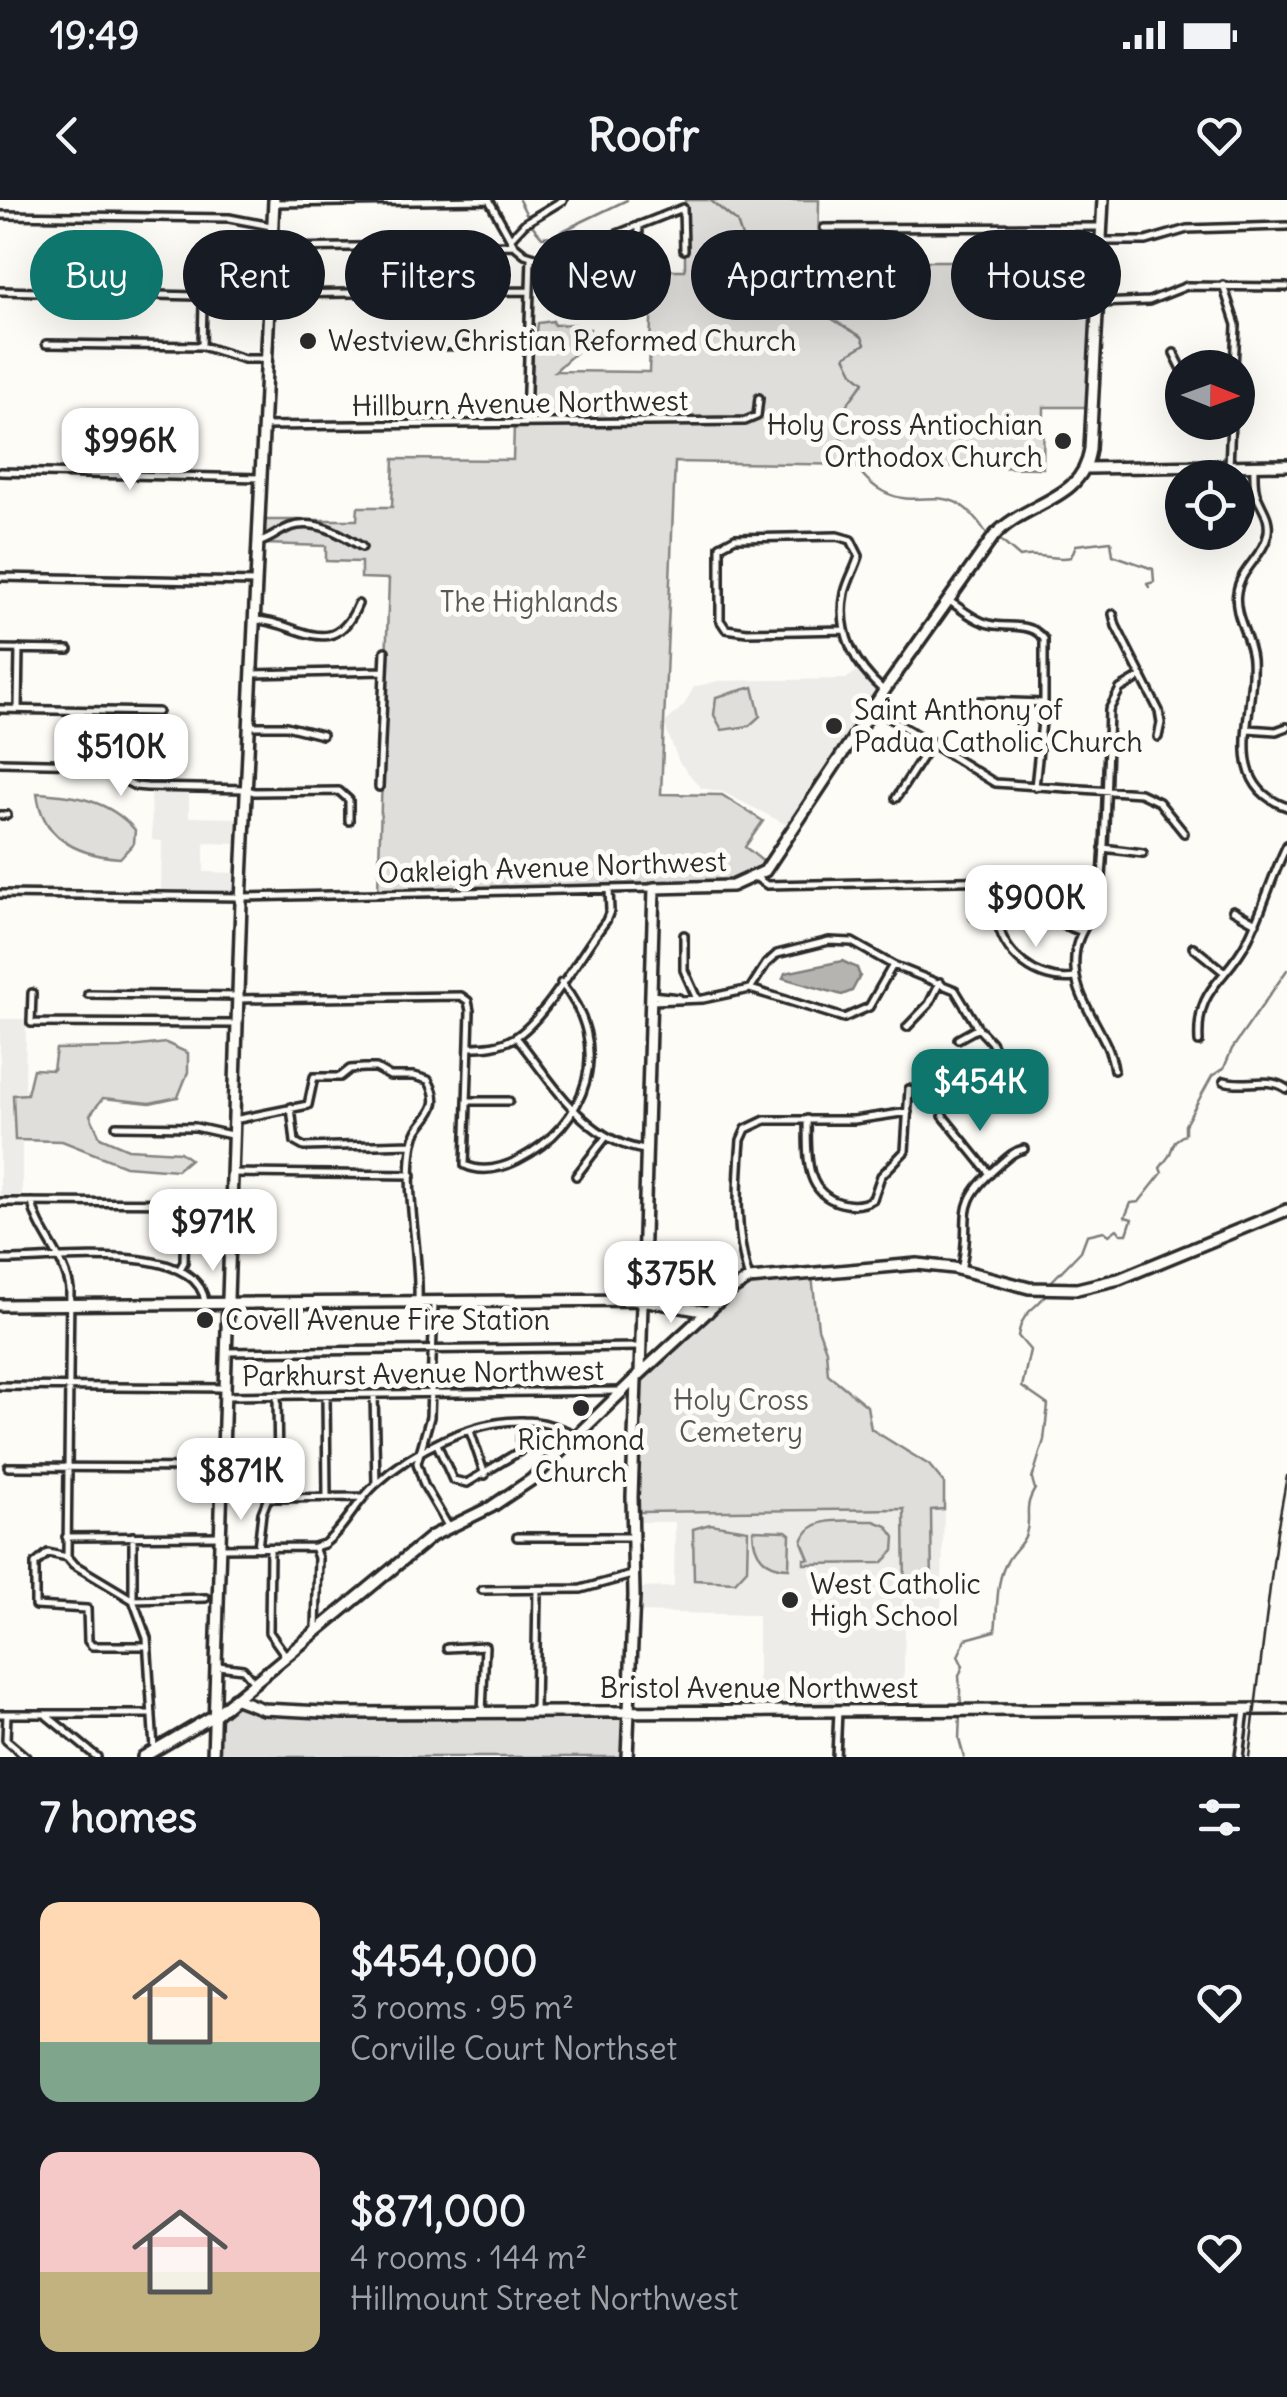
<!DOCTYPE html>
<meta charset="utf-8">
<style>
body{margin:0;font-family:Delius,sans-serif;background:#242831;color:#f1f3f6;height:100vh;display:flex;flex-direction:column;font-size:38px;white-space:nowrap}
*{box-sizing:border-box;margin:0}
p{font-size:32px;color:#9ea1a6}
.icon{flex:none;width:55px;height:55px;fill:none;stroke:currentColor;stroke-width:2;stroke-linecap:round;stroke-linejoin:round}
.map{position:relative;height:1557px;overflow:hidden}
.sheet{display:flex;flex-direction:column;background:#171b24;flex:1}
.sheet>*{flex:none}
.hud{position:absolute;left:30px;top:30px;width:1228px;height:90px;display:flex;gap:20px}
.needle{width:65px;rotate:91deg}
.buttons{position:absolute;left:1165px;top:150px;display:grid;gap:20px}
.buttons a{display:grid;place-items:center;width:90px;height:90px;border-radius:50%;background:#171b24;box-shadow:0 10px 40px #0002;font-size:50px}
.price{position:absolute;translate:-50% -85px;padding:0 22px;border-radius:20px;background:#fff;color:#222;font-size:32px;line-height:65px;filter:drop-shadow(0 2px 5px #0008)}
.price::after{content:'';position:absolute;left:50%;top:60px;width:30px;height:22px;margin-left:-15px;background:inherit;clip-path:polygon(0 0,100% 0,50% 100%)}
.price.current{background:#0f766e;color:#fff}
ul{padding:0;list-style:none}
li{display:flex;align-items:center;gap:30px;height:250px;padding:0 40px}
li span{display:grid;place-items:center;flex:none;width:280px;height:200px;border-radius:20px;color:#555}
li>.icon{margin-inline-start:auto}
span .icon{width:120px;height:120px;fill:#fffc;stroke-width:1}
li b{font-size:42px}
h2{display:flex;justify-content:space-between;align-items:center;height:120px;padding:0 40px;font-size:42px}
.tag{padding:0 35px;border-radius:45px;background:#171b24;box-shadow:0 10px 40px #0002;font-size:35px;line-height:90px}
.tag.current{background:#0f766e;color:#fff}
.status{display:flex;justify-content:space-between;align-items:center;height:70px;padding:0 50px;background:#171b24;direction:ltr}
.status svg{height:28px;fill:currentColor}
header{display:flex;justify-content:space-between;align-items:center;height:130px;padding:0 40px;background:#171b24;font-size:45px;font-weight:700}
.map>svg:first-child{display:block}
.built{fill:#edece8}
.green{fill:#dfdeda;stroke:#858482;stroke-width:2.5}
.water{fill:#b5b4b1;stroke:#7e7d7b;stroke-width:2.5}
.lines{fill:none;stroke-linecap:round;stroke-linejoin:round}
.stream{stroke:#7e7d7b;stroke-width:2.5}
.street-casing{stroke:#2b2b2b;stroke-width:12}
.secondary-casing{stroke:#2b2b2b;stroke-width:16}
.street{stroke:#fdfcf7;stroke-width:5}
.secondary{stroke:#fdfcf7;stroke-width:9}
.rail{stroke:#2b2b2b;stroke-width:2.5}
.poi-dot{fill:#2b2b2b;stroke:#fdfcf7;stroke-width:4}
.labels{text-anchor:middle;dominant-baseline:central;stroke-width:10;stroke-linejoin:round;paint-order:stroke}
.poi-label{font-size:28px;fill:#2b2b2b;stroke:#fdfcf7;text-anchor:start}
.street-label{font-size:28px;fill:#2b2b2b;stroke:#fdfcf7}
.park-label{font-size:28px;fill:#585857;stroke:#fdfcf7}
</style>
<div class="status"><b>19:49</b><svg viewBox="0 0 49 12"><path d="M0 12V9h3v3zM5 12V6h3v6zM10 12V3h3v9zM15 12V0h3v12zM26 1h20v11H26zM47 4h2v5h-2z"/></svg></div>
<header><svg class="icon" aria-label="back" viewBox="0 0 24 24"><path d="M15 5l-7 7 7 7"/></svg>Roofr<svg class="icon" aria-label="heart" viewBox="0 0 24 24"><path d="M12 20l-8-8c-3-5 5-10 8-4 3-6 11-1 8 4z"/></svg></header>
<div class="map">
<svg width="1287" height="1557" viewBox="0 0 1287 1557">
<rect width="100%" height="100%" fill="#fdfcf7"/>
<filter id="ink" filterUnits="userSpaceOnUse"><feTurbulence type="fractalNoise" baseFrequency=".01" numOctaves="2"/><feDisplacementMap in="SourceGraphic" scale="20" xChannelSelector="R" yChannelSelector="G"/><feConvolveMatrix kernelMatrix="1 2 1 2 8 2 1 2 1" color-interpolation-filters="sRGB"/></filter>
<g filter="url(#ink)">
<path class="built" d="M 861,468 L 884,491 L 795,629 L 723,592 L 701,588 L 679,562 L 664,524 L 684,505 L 694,487 L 718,481 L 846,479 Z
M 151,588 L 189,589 L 189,617 L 241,618 L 240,644 L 204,643 L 204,672 L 237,673 L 237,692 L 161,690 L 162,641 L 152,640 Z
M 0,819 L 26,819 L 25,895 L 14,895 L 15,939 L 22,940 L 22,1000 L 0,1000 Z
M 944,1309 L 941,1419 L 905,1422 L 903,1505 L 758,1506 L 758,1415 L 639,1412 L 639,1388 L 674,1387 L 675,1322 L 640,1322 L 637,1312 Z"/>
<path class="green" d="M 685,0 L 819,0 L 818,61 L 1066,61 L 1066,87 L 1095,87 L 1089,207 L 1044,207 L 1043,268 L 675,262 L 661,594 L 722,595 L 763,621 L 745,647 L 765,663 L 761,670 L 736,682 L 378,690 L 389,379 L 361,378 L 361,362 L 326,361 L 326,346 L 264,344 L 265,320 L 357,320 L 358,307 L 392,307 L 394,259 L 513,260 L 514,225 L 529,225 L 534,132 L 537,131 L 538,123 L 553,121 L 554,125 L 577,124 L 577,129 L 590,129 L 590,139 L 586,146 L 576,146 L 576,152 L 555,171 L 649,172 L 653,70 L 685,70 Z
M 753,487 L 760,516 L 749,526 L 722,530 L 714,515 L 716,497 Z
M 37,593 C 75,595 109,600 135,630 L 134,643 L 120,658 C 77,655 42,638 37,593 Z
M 166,843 L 188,853 L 188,872 L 178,897 L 150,903 L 103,898 L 90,915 L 100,937 L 128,949 L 180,952 L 190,959 L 177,970 L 125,966 L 62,941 L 15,940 L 13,895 L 27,894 L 33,869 L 53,870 L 56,849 L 121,848 Z
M 812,1076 L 818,1128 L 826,1150 L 828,1174 L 867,1206 L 871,1229 L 929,1265 L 944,1283 L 944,1309 L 931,1310 L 932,1393 L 905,1394 L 904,1309 L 637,1312 L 640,1185 L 652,1169 L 748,1083 Z
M 874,1321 L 887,1326 L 895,1337 L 894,1351 L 882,1363 L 804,1364 L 804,1359 L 809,1359 L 802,1342 C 810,1313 850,1322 874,1321 Z
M 710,1324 L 748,1330 L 747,1369 L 735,1382 L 694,1380 L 693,1329 Z
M 753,1330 L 786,1331 L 790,1334 L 789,1368 C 765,1368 753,1353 753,1330 Z
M 236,1503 L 251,1510 L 272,1512 L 628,1515 L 625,1557 L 217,1557 L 220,1517 Z"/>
<path class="water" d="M 842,761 L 857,768 L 860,776 L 852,791 L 842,795 L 783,778 L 785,773 Z"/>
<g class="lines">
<path class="stream" d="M 519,0 L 528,17
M 710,0 L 737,22 L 743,40 L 731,52 L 734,68 L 759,75 L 862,137 L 865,144 L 845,156 L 854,174 L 864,182 L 833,223 C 848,248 856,278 884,292 C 926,313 950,273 988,336
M 531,24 L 542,37 L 552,36 L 627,0
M 999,339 L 1020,357 C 1037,352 1054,361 1071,357 L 1076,345 L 1111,341 L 1113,355 L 1153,369 L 1154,382 L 1147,384 L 1149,387
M 1050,1083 L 1081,1051 L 1087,1035 L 1104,1031 L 1109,1035 L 1117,1029 L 1121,1034 L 1127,1034 L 1132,1019 L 1125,1017 L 1131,1003 L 1139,1002 L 1162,973 L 1160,968 L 1169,956 L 1175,941 L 1185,934 L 1185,925 L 1212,876 L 1224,868 L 1232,849 L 1287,770
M 961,1505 L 959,1476 L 963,1466 L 958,1456 L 966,1439 L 995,1431 C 998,1409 995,1380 1008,1360 C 1013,1351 1022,1345 1026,1334 C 1032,1315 1022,1310 1035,1289 L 1032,1279 L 1044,1240 L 1048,1205 L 1022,1187 L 1030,1150 L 1018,1136 C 1023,1106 1040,1110 1047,1090
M 960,1513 L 959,1539 L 964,1557"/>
<g class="street-casing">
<path id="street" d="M 489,0 L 514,45 L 525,54 L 541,59 L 556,58 L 683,8 L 684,50
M 273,3 L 489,0
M 0,15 L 229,18 L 271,26
M 824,28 L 1101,27
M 511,38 L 525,23 L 563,0
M 1101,41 L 1146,41 L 1187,29 L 1287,26
M 272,48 L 514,45
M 638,66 L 639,25
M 1223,85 L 1236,125 L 1234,168
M 0,91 L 196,96 L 203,104 L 202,146
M 270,94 L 530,91
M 1099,103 L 1149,101 L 1187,86 L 1287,87
M 46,144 L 202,146 L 244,159 L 266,159
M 411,146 L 527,145
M 1174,153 L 1182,169
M 526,223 L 531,57
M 263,226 L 745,221 L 757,216 L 759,198
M 1229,266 L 1231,222
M 1254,266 C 1254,275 1253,287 1257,296 C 1262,309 1270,317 1268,332 C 1265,355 1240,369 1237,392 C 1233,415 1250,436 1252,459 C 1256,512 1220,584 1287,607
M 0,272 L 260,278
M 260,342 C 271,339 279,331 290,327 C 316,318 341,334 362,347
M 0,377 L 255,382
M 948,400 C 959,407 970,417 983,422 C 1003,431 1029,419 1044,439 L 1044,503 L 1035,587
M 1113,414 L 1116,426 L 1159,511 L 1161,523 L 1158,537
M 256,420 C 297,421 333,464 358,404
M 845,430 L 747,432 L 726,429 L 720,420 L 720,346 L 735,338 L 837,336 L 851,340 L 859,356 C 855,369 848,380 845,393 C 837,432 855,466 884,491
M 0,449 L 69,450
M 252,474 L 384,471
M 980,501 L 1044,503
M 873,508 L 995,583 L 1140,593 L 1159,602 L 1184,633
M 0,509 L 158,512
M 18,509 L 19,449
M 249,526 L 286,526 L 322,535
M 1248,529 L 1276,531 L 1287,527
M 0,562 L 92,564 L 135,586 L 147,587 L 246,589 L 254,592 L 339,591 L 349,600 L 349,621
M 379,587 L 385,451
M 896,598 L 932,542
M 0,615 L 7,615
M 1103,648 L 1143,653
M 755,677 L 767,685 L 1101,678
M 0,694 L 241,697 L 652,688
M 1233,710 L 1256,723
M 997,716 C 1001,755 1038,783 1075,778
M 974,717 L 1038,716 L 1080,731
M 684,735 L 684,770 L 697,799
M 1193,747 L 1224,772
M 750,789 L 844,818 L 869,807 L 893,765
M 32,793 L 31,823 L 237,824
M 88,794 L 238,796
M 651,795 L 679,798
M 238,799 L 461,796 L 468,801 L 470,811 L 465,965 C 482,973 502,968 518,960 C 588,924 614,846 561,783
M 651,801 L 703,799 L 750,789 L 766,764 L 777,754 L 829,741 L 852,742 L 893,765 L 955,790 L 978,828 L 991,842 L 1006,871 L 1033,890
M 907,827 L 929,804 L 940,782
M 516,837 C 552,881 584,941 645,950
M 958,839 L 978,828
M 1199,842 C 1196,785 1226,783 1248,739 C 1263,709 1272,676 1287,645
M 469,847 C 485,847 500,846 514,838 C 545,820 582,751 606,721 L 610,711 L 609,689
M 1114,870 C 1109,834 1077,805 1075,769 C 1072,728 1098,719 1101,690 C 1106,631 1107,570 1109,510 L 1120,489 L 1142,476
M 1224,881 C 1246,888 1267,875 1287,889
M 995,890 L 1011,876
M 467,901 L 509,901
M 291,907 L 295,942 L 304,947 L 412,944
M 943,916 L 990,974
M 807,919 C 808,950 802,993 841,1003 C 853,1006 864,1005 873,999 L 881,976 L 905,951 L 909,889
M 234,920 L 308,905 L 314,877 L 340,877 L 350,869 L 364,868 L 376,868 L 390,876 L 414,876 L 428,880 C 448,913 417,917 413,943 C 404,993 420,1048 418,1100
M 116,926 L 195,927 L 231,935
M 232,973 L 412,975
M 576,976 L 606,937
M 0,1002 L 231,1003
M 32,1002 C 38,1033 65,1056 70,1089 L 67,1357 L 73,1364 L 133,1400 L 206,1398
M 0,1060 C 46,1062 197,1038 205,1102
M 180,1069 L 184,1062 L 185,1003
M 961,1070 C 974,1017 950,1008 997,967 C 1006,959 1013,951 1024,949
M 749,1079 C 735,1034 737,987 741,940 L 746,929 L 765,920 L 854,920 L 908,912
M 434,1104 L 430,1217 L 417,1263 L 424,1285 L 448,1326
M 226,1152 L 641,1147
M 0,1186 L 225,1188
M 374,1194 L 376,1284
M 326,1195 L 327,1297
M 225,1196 L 622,1191
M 470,1231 L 485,1275
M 437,1244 L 453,1280 L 467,1283 L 520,1251 L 521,1221
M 8,1267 L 223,1268
M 270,1298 L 362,1297
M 133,1336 L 133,1400 L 147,1438 L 154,1549
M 66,1337 L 221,1336
M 517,1337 L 632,1337
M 314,1347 L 318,1358 L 316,1429
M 221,1348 L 314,1347 L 324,1344 C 345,1328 356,1302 375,1285 C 412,1251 473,1219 524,1221 C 543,1221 560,1228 577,1235
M 258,1348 L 262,1313 L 278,1272 L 277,1195
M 270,1350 L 269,1432 L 286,1456
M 67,1357 L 48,1353 L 35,1364 L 35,1406 L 87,1409 L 88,1441 L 92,1446 L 147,1446
M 482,1390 L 581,1389 L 632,1375
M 447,1448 L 485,1446 L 482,1512
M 218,1466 L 243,1469 L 254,1482
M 535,1512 L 537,1390
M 0,1514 L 152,1514
M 7,1514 L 6,1540 L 26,1557
M 47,1516 L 97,1557
M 836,1557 L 838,1511
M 1239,1557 L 1245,1510"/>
</g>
<g class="secondary-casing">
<path id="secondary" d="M 1086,268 L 1287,265
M 0,1105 L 642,1100 L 708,1112
M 640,1174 L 654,688 L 732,686 L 765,671 L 884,491 L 994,336 C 1025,301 1083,302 1090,249 L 1103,0
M 234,1498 L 263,1509 L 342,1513 L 1287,1509
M 143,1557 L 215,1515 L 432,1336 L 491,1307 L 531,1280 L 640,1174 L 730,1091 L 749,1079 L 917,1064 L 954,1068 L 1029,1088 L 1077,1089 L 1119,1079 L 1287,1010
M 213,1557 L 241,702 L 274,0
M 627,1557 L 634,1396 L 632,1297 L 636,1180"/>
</g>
<use href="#street" class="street"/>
<use href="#secondary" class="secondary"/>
<path class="rail" d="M 1249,1557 L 1277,1331 L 1287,1276"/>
</g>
</g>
<g class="poi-dot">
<circle cx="308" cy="141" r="10"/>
<circle cx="1063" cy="241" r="10"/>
<circle cx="834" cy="526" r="10"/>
<circle cx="205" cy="1120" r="10"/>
<circle cx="581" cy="1208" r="10"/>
<circle cx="790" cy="1400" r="10"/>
</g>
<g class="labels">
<g class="poi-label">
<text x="328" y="141">Westview Christian Reformed Church</text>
<text x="1043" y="225" text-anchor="end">Holy Cross Antiochian<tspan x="1043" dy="32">Orthodox Church</tspan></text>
<text x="854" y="510">Saint Anthony of<tspan x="854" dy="32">Padua Catholic Church</tspan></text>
<text x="225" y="1120">Covell Avenue Fire Station</text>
<text x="581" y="1240" text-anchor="middle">Richmond<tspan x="581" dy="32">Church</tspan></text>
<text x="810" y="1384">West Catholic<tspan x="810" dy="32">High School</tspan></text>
</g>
<g class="street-label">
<text transform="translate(520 203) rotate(-1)">Hillburn Avenue Northwest</text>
<text transform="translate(552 667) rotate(-2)">Oakleigh Avenue Northwest</text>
<text transform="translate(423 1173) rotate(-1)">Parkhurst Avenue Northwest</text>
<text x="759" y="1488">Bristol Avenue Northwest</text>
</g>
<g class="park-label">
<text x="529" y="402">The Highlands</text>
<text x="741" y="1200">Holy Cross<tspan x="741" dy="32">Cemetery</tspan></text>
</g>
</g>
</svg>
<div class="buttons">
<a><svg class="needle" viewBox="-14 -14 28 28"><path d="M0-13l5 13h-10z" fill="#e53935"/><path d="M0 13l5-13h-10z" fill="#9ea1a6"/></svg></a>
<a><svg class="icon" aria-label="locate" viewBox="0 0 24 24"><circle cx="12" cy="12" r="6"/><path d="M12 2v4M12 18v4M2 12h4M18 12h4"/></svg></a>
</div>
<b class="price" style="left:130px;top:293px">$996K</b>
<b class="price" style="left:121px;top:599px">$510K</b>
<b class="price" style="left:1036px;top:750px">$900K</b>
<b class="price current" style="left:980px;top:934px">$454K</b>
<b class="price" style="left:213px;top:1074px">$971K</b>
<b class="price" style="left:671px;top:1126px">$375K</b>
<b class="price" style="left:241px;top:1323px">$871K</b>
<div class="hud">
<a class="tag current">Buy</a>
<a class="tag">Rent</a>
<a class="tag">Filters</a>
<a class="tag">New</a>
<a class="tag">Apartment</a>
<a class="tag">House</a>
</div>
</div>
<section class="sheet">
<h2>7 homes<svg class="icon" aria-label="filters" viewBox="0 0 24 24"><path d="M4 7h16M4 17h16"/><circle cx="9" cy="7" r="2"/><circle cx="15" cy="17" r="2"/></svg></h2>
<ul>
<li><span style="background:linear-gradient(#ffd9b3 70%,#7fa58c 0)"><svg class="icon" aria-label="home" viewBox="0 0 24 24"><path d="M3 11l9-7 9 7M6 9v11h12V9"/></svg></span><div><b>$454,000</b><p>3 rooms · 95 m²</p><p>Corville Court Northset</p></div><svg class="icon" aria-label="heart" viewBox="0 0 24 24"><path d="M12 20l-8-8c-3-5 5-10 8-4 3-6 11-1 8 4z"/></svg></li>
<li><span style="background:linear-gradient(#f6c9c9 60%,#c2b280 0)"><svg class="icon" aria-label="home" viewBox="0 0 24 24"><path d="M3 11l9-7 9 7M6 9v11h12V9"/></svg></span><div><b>$871,000</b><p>4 rooms · 144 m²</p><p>Hillmount Street Northwest</p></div><svg class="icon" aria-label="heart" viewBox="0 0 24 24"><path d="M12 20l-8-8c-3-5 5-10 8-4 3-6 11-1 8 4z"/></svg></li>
</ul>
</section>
